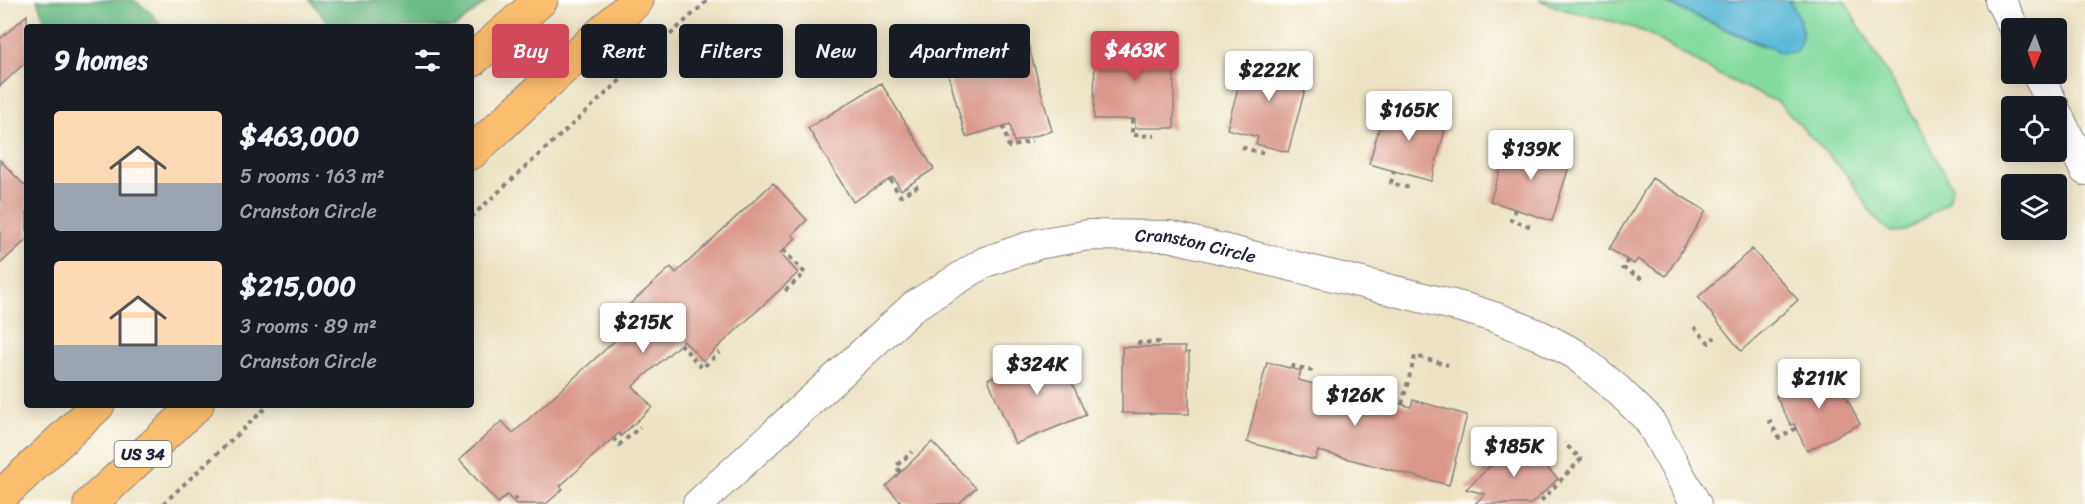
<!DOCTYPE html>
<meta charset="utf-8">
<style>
body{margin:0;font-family:Sriracha,sans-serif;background:#20242c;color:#f1f3f6;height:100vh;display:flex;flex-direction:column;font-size:22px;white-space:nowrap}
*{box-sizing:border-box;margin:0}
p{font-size:20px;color:#9ea1a6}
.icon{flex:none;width:33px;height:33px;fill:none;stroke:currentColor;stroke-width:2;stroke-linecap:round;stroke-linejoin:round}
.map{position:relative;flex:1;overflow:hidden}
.panel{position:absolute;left:24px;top:24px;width:450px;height:384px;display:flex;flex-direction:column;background:#171b24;border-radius:6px;box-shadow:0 3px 15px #0003}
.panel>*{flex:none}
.top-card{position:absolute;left:492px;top:24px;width:570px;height:54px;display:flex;gap:12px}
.needle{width:39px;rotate:182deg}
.controls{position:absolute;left:2001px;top:18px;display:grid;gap:12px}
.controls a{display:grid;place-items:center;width:66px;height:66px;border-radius:6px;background:#171b24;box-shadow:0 3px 15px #0003;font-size:30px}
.price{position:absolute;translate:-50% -51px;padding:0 14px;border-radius:6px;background:#fff;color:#222;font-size:20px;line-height:39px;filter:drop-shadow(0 2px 3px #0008)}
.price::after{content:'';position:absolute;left:50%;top:36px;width:18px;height:14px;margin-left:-9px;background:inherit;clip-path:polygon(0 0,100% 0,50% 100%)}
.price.on{background:#d1495b;color:#fff}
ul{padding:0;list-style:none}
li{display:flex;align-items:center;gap:18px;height:150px;padding:0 30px}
li span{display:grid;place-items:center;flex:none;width:168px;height:120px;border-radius:6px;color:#555}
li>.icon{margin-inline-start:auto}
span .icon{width:72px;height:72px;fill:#fffc;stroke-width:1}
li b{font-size:26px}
h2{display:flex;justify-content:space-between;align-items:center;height:72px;padding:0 30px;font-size:26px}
.chip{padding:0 21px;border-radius:6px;background:#171b24;box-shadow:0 3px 15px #0003;font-size:21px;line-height:54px}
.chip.on{background:#d1495b;color:#fff}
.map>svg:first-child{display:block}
.green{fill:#84dba0;stroke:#537e6e;stroke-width:1.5}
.forest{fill:#6bbb86;stroke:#466e60;stroke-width:1.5}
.water{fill:#5ab8d8;stroke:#3e6d8a;stroke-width:1.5}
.building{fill:#da968a}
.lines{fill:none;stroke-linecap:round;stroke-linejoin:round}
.street-casing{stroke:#888280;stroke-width:32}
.primary-casing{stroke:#888280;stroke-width:35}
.path{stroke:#888280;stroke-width:4;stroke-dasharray:4.5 4.5;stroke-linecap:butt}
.street{stroke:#fff;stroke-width:30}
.primary{stroke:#fbbd6e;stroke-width:33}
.labels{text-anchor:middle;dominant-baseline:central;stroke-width:4.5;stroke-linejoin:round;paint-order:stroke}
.shield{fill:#fdfcf7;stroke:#646373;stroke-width:1.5}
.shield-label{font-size:16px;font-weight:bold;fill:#22223b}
.street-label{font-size:18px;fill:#22223b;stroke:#fdfcf7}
</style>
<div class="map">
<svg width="2085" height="504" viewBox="0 0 2085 504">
<rect width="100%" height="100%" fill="#fdfcf7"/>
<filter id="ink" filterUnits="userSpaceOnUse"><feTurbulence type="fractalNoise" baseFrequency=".0167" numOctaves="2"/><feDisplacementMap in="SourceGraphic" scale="12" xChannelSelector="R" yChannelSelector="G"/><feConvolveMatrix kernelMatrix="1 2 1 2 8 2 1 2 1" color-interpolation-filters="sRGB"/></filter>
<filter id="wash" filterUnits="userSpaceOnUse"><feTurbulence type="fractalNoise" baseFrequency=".008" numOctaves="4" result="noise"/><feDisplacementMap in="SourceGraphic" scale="24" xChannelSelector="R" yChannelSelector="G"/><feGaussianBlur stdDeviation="1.35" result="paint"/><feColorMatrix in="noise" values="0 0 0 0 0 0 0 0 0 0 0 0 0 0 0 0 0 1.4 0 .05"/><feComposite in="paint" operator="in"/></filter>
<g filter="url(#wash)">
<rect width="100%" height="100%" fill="#ede3c4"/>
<path class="green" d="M 1539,0 L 1659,0 L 1763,46 L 1803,29 L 1789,0 L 1844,0 L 1922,132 L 1952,187 L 1949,202 L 1904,231 L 1891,232 L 1878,221 L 1865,204 L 1849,177 L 1779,103 L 1723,77 L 1645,32 L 1622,24 L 1562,9 Z"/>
<path class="forest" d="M 37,0 L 134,0 L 151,13 L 162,27 L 47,27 Z
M 310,0 L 489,0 L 455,27 L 332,27 Z"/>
<path class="water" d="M 1659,0 L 1789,0 C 1801,19 1809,33 1795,52 L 1782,53 Z"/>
<g id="blocks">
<path class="building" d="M 27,15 L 27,61 L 0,86 L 0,39 Z
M 1025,33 L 1052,131 L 1014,142 L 1010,124 L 966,137 L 943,56 Z
M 1095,39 L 1174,40 L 1174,128 L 1135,128 L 1135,119 L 1094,119 Z
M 1247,54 L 1310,71 L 1288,152 L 1256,144 L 1258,137 L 1227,129 Z
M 881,83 L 934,169 L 901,190 L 893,177 L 853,202 L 808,128 Z
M 1386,103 L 1448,119 L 1431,181 L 1369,164 Z
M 1510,140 L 1571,160 L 1552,221 L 1490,201 Z
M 0,160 L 27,188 L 27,239 L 0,264 Z
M 1652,178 L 1706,211 L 1666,276 L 1638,259 L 1634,264 L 1609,249 Z
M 773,183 L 807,220 L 792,235 L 796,238 L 780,253 L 798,273 L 703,361 L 684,341 L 633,386 L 652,407 L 621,436 L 619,433 L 560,486 L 563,489 L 546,504 L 516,504 L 507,495 L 498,503 L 459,460 L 502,421 L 513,433 L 629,328 L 618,315 L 671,267 L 676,273 Z
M 1752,249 L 1798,300 L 1741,351 L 1698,297 Z
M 1122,347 L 1185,347 L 1185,353 L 1189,352 L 1189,414 L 1122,413 Z
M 1057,348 L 1086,415 L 1015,444 L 988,379 L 1021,365 L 1020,362 Z
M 1267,362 L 1301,371 L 1298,380 L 1334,389 L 1333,392 L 1396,407 L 1397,403 L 1411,407 L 1413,400 L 1467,415 L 1449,485 L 1318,451 L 1315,460 L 1247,442 Z
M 1832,369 L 1860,424 L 1807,451 L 1794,424 L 1791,425 L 1776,396 Z
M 1519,439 L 1558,479 L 1531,504 L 1475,504 L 1485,494 L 1466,489 Z
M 932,442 L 976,488 L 958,504 L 903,504 L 886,486 Z"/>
</g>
</g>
<g filter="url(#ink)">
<use href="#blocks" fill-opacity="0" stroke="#888280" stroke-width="1.5"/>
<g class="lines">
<g class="street-casing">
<g id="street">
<path d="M 2000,0 L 2014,28"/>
<path d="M 2037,74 L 2054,106"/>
<path d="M 2056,112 L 2085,170"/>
<path id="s1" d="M 698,504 L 914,306 L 985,262 L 1038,244 L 1089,235 L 1169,236 L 1465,308 L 1500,319 L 1541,336 L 1575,354 L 1617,389 L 1649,420 L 1696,504"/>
</g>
</g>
<g class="primary-casing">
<path id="primary" d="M 471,61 L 541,0
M 471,153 L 637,0
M 0,497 L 98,405
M 90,504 L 197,405"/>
</g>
<path class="path" d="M 1132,119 L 1132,135 L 1155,136
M 1003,126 L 1009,147 L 1032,141
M 1242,147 L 1261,153 L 1263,146
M 1394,170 L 1391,183 L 1410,188
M 890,179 L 900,196 L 920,185
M 1515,209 L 1511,220 L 1532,227
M 471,217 L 708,0
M 783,250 L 805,273 L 785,291
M 1628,260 L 1623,268 L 1642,279
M 1694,327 L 1709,343 L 1715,337
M 1137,343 L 1159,342 L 1158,347
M 680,344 L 702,368 L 720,352
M 1292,368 L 1293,366 L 1316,372
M 1011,369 L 1009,361 L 1035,352
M 1402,404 L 1415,356 L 1448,365
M 1769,420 L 1779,438 L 1796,428
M 613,438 L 619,445 L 640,427
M 900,472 L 896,466 L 912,452
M 514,497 L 521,504
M 1541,501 L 1581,459 L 1564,443
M 163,504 L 269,405"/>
<use href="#street" class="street"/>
<use href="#primary" class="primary"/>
</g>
</g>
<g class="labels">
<rect class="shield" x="114.5" y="441" width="57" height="26" rx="4.5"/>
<g class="shield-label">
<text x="143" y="454">US 34</text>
</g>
<g class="street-label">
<text stroke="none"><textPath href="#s1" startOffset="592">Cranston Circle</textPath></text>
</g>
</g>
</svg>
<div class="controls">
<a><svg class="needle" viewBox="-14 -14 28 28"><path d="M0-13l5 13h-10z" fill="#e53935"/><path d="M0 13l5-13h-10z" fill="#9ea1a6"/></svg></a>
<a><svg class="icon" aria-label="locate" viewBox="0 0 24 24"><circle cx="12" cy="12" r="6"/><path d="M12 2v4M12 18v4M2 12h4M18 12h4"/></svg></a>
<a><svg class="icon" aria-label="layers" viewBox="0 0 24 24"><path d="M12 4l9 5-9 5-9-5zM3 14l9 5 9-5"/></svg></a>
</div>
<b class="price on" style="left:1135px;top:82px">$463K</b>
<b class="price" style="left:1269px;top:102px">$222K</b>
<b class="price" style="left:1409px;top:142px">$165K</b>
<b class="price" style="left:1531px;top:181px">$139K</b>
<b class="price" style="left:643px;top:354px">$215K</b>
<b class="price" style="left:1037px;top:396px">$324K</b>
<b class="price" style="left:1819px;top:410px">$211K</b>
<b class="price" style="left:1355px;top:427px">$126K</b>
<b class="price" style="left:1514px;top:478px">$185K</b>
<div class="top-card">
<a class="chip on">Buy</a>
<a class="chip">Rent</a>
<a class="chip">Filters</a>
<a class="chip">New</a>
<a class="chip">Apartment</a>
</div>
<section class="panel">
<h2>9 homes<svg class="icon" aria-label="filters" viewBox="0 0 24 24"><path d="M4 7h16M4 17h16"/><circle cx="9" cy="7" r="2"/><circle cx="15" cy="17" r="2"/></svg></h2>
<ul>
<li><span style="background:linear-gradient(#ffd9b3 60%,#9aa5b1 0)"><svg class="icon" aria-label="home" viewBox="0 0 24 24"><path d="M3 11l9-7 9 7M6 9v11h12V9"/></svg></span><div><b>$463,000</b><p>5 rooms · 163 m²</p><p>Cranston Circle</p></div></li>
<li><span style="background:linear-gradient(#ffd9b3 70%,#9aa5b1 0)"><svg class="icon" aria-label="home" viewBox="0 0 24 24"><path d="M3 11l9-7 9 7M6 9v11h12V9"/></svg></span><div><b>$215,000</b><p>3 rooms · 89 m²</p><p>Cranston Circle</p></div></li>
</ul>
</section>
</div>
